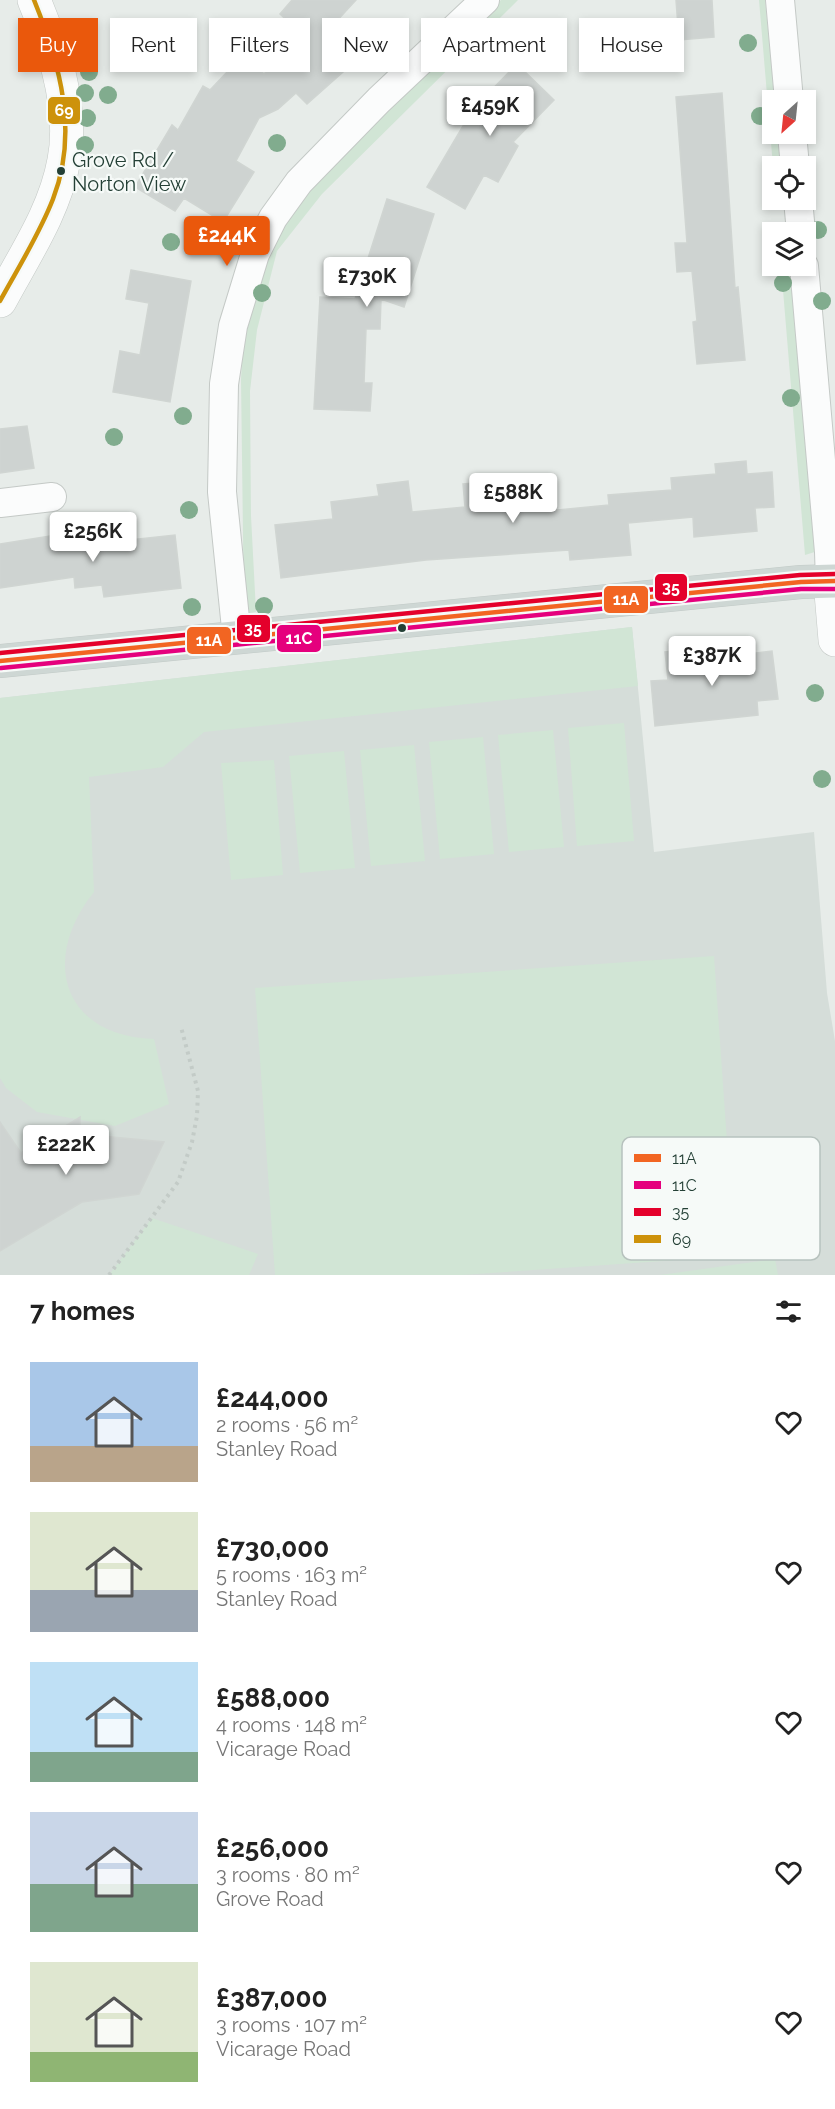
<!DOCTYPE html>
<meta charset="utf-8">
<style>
body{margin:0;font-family:Raleway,sans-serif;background:#f2f2f2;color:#222;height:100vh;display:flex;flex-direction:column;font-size:22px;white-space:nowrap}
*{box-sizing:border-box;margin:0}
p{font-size:20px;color:#767676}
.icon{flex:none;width:33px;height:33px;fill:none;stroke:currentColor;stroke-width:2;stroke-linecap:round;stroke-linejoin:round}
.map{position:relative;height:1275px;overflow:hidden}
.drawer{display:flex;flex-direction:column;background:#fff;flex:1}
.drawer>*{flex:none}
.hud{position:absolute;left:18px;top:18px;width:800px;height:54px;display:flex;gap:12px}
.needle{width:39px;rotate:207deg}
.fabs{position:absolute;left:762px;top:90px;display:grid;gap:12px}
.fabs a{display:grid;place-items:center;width:54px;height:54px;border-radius:0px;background:#fff;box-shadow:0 3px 9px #0003;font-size:30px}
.price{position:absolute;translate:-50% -51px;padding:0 14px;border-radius:6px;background:#fff;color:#222;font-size:20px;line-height:39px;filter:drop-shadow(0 2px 3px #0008)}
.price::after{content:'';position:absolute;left:50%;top:36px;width:18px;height:14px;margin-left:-9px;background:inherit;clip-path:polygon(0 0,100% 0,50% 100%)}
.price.on{background:#ea580c;color:#fff}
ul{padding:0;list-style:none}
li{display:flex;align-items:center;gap:18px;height:150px;padding:0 30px}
li span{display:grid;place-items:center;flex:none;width:168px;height:120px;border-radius:0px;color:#555}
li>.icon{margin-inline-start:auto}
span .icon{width:72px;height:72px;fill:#fffc;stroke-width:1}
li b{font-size:26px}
h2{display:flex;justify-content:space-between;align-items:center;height:72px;padding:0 30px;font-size:26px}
.tag{padding:0 21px;border-radius:0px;background:#fff;box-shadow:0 3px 9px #0003;font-size:21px;line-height:54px}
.tag.on{background:#ea580c;color:#fff}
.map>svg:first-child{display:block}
.built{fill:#d5ddd9}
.green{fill:#d1e5d5}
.building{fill:#ced3d1;stroke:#d0d5d2;stroke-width:1.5}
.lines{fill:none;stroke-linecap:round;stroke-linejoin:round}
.minor-casing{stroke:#c4c9c6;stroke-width:30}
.tertiary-casing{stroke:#c4c9c6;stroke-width:34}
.primary-casing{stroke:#c2cac7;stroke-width:34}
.path{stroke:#c3cbc7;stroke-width:4;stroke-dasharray:3 4.5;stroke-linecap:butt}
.minor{stroke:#fbfcfc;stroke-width:28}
.tertiary{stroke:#fbfcfc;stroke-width:33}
.primary{stroke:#ced7d4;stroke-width:33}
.bus-1-casing{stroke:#f6faf8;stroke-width:9}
.bus-2-casing{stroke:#f6faf8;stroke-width:9}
.bus-3-casing{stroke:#f6faf8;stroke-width:9}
.bus-4-casing{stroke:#f6faf8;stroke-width:9}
.bus-1{stroke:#f26522;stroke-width:4.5}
.bus-2{stroke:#e5007d;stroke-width:4.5}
.bus-3{stroke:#e4002b;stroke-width:4.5}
.bus-4{stroke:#cd920b;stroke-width:4.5}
.tree{fill:#81ac8e}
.bus-dot{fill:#244036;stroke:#f6faf8;stroke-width:2}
.labels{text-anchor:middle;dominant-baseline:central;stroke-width:4.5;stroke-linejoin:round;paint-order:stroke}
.bus-label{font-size:20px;fill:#244036;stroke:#f6faf8;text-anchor:start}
.key{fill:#f6faf8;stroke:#b7c2be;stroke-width:1.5}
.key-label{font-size:16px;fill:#244036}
.line-badge{stroke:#f6faf8;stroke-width:2}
.badge-label{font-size:16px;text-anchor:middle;font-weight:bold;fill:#fff}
</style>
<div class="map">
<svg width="835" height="1275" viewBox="0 0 835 1275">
<rect width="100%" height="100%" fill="#e7ece9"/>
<path class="built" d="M 632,627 L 654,852 L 814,832 L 827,993 L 835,1041 L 835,1275 L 0,1275 L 0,698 Z"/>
<path class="green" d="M 501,0 L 518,0 L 322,194 L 277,251 L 257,330 L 250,391 L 251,516 L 256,612 L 244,614 L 241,379 L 244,329 L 265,254 L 311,188 Z
M 759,0 L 765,0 L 775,100 L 772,100 L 772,134 L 778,134 L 781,166 L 773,166 Z
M 781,266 L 790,266 L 818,551 L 805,555 Z
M 632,627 L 638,686 L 204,732 L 163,767 L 89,777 L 94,892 C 40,959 62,1036 154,1039 L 169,1104 L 115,1126 L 37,1112 L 6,1088 L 0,1078 L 0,698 Z
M 624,723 L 634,841 L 577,846 L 568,728 Z
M 553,730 L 564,847 L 509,852 L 498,735 Z
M 483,737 L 494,854 L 440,859 L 429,742 Z
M 414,745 L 425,861 L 371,866 L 360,750 Z
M 344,751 L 355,868 L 300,873 L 289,756 Z
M 274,760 L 283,875 L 231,880 L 221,763 Z
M 714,956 L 735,1256 L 462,1275 L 275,1275 L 255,988 Z
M 152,1218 L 258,1254 L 249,1275 L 109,1275 Z
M 775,1259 L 778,1275 L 660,1275 Z"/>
<path class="building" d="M 292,0 L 356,0 L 322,37 L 344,71 L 307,104 L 296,93 L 278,109 L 259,118 L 236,161 L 254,172 L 223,222 L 184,198 L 175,211 L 135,187 L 172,125 L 178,130 L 203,86 L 210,90 L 244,54 L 264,74 L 301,34 L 280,14 Z
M 676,0 L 712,0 L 714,37 L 679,40 Z
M 517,64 L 554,100 L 513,142 L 518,146 L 498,182 L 484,175 L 465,209 L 427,187 L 473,109 Z
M 722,93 L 735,288 L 738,287 L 745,360 L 697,364 L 693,322 L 697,321 L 692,271 L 677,272 L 675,243 L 687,243 L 676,97 Z
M 387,199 L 434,214 L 404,307 L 381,299 L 380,329 L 366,329 L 364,383 L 372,383 L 370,411 L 314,409 L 320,297 L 355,299 Z
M 131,270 L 191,281 L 170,402 L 113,392 L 120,351 L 140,355 L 149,303 L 126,299 Z
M 27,426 L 34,468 L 0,473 L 0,429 Z
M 746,461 L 747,474 L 772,472 L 774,507 L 755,508 L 757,531 L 694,537 L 693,517 L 628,523 L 631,555 L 570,560 L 569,550 L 426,560 L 281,578 L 275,525 L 333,519 L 331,502 L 379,496 L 377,485 L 408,481 L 412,512 L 465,507 L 463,484 L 489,482 L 491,502 L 536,498 L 537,512 L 609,505 L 608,495 L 672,490 L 671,478 L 716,474 L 715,464 Z
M 81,531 L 83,545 L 175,535 L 181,588 L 104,597 L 102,585 L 75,588 L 74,577 L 0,588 L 0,544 Z
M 699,648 L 701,660 L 772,651 L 778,699 L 757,701 L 758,715 L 655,726 L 651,681 L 668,680 L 665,652 Z
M 80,1117 L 80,1134 L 164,1142 L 139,1194 L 82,1202 L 0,1251 L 0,1122 L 21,1153 Z"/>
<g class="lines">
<g class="minor-casing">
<path id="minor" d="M 780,0 L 789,100
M 792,134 L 795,166
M 798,200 L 801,232
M 804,266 L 829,552 L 830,581
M 0,503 L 52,497
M 237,638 L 222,492 L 224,384 L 233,326 L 255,254 L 273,218 L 299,182 L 379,100 L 485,0"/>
</g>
<g class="tertiary-casing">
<path id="tertiary" d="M 0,301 C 24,256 55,211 64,160 C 74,108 54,47 34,0
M 830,581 L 835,640"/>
</g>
<g class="primary-casing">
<path id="primary" d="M 0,661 L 801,582 L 835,581"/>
</g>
<path class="path" d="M 109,1275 L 178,1182 L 192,1142 L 197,1116 L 198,1091 L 181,1027"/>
<use href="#minor" class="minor"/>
<use href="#tertiary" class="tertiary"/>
<use href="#primary" class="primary"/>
<g class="bus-1-casing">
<path id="bus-1" d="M 0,661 L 801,582 L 835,581"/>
</g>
<g class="bus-2-casing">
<path id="bus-2" d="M 1,668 L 801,589 L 835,589"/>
</g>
<g class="bus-3-casing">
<path id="bus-3" d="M 0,653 L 800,575 L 835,574"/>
</g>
<g class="bus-4-casing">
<path id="bus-4" d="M 0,301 C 18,268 39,235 53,199 C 79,132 60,64 34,0"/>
</g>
<use href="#bus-1" class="bus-1"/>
<use href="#bus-2" class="bus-2"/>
<use href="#bus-3" class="bus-3"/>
<use href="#bus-4" class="bus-4"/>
</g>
<g class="tree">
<circle cx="388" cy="33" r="9"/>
<circle cx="748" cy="43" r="9"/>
<circle cx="89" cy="72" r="9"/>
<circle cx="85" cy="93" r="9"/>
<circle cx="108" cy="95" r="9"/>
<circle cx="760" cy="116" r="9"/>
<circle cx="87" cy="118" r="9"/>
<circle cx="277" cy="143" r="9"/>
<circle cx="85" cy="145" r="9"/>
<circle cx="818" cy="230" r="9"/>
<circle cx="171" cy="242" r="9"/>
<circle cx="783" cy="283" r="9"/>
<circle cx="262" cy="293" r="9"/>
<circle cx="822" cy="301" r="9"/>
<circle cx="791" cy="398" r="9"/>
<circle cx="183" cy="416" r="9"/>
<circle cx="114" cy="437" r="9"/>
<circle cx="189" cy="510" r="9"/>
<circle cx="264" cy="606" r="9"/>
<circle cx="192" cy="607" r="9"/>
<circle cx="815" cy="693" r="9"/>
<circle cx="822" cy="779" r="9"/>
</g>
<g class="bus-dot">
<circle cx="61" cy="171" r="5"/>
<circle cx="402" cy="628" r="5"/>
</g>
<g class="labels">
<g class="bus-label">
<text x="72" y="160">Grove Rd /<tspan x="72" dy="24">Norton View</tspan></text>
</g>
</g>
<rect x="622" y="1137" width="198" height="123" rx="9" class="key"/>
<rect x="634" y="1154" width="27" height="8" fill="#f26522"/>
<rect x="634" y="1181" width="27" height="8" fill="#e5007d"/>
<rect x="634" y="1208" width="27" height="8" fill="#e4002b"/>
<rect x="634" y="1235" width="27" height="8" fill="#cd920b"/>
<g class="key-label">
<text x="672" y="1164">11A</text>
<text x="672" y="1191">11C</text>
<text x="672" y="1218">35</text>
<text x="672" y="1245">69</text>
</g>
<g class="line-badge">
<rect x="47" y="96" width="34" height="29" rx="6" fill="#cd920b"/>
<rect x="654" y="573" width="34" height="29" rx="6" fill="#e4002b"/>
<rect x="603" y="585" width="46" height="29" rx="6" fill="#f26522"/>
<rect x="236" y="614" width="35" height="29" rx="6" fill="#e4002b"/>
<rect x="276" y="624" width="46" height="29" rx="6" fill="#e5007d"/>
<rect x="186" y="626" width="46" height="29" rx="6" fill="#f26522"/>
</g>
<g class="badge-label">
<text x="64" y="116">69</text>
<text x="671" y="593">35</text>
<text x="626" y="605">11A</text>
<text x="253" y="634">35</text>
<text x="299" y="644">11C</text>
<text x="209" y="646">11A</text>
</g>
</svg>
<div class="fabs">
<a><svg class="needle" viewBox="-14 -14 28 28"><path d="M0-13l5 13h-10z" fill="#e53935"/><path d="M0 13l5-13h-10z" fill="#767676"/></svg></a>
<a><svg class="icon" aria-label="locate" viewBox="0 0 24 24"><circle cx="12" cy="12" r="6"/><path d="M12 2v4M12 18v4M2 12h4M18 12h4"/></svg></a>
<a><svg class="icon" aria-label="layers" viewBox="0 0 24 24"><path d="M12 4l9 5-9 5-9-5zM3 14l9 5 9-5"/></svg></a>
</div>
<b class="price" style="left:490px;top:137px">£459K</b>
<b class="price on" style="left:227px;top:267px">£244K</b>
<b class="price" style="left:367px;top:308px">£730K</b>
<b class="price" style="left:513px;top:524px">£588K</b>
<b class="price" style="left:93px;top:563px">£256K</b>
<b class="price" style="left:712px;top:687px">£387K</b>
<b class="price" style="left:66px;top:1176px">£222K</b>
<div class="hud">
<a class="tag on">Buy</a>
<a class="tag">Rent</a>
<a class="tag">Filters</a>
<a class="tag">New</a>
<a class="tag">Apartment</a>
<a class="tag">House</a>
</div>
</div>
<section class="drawer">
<h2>7 homes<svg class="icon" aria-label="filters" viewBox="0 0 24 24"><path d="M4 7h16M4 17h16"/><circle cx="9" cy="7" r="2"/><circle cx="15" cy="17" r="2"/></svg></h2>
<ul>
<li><span style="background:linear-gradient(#a9c7e8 70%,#b9a48a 0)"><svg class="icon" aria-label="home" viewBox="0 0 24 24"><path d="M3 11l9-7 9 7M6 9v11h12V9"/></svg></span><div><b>£244,000</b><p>2 rooms · 56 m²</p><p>Stanley Road</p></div><svg class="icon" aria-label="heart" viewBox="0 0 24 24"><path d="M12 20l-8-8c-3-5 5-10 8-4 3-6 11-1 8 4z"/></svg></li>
<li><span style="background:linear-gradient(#dfe7d0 65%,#9aa5b1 0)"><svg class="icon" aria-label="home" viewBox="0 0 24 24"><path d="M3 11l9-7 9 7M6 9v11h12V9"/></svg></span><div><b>£730,000</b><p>5 rooms · 163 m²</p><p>Stanley Road</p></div><svg class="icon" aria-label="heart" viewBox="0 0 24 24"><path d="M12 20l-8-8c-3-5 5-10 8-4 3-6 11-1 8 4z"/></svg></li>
<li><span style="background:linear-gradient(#bfe0f5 75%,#7fa58c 0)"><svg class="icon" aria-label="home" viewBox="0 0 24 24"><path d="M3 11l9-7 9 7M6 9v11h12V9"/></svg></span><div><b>£588,000</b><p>4 rooms · 148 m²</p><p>Vicarage Road</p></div><svg class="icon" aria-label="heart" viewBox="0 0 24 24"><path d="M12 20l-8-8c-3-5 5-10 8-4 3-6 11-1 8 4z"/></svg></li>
<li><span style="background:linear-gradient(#c9d6e8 60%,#7fa58c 0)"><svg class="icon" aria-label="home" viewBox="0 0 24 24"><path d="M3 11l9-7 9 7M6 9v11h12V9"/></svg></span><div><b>£256,000</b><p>3 rooms · 80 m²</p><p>Grove Road</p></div><svg class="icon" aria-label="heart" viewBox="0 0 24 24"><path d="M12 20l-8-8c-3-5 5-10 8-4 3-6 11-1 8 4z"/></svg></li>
<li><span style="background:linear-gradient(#dfe7d0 75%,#8fb573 0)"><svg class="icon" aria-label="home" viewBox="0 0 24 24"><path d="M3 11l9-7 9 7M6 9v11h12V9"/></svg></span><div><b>£387,000</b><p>3 rooms · 107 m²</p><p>Vicarage Road</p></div><svg class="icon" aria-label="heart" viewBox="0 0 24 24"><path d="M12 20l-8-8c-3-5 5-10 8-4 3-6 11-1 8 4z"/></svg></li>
</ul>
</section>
